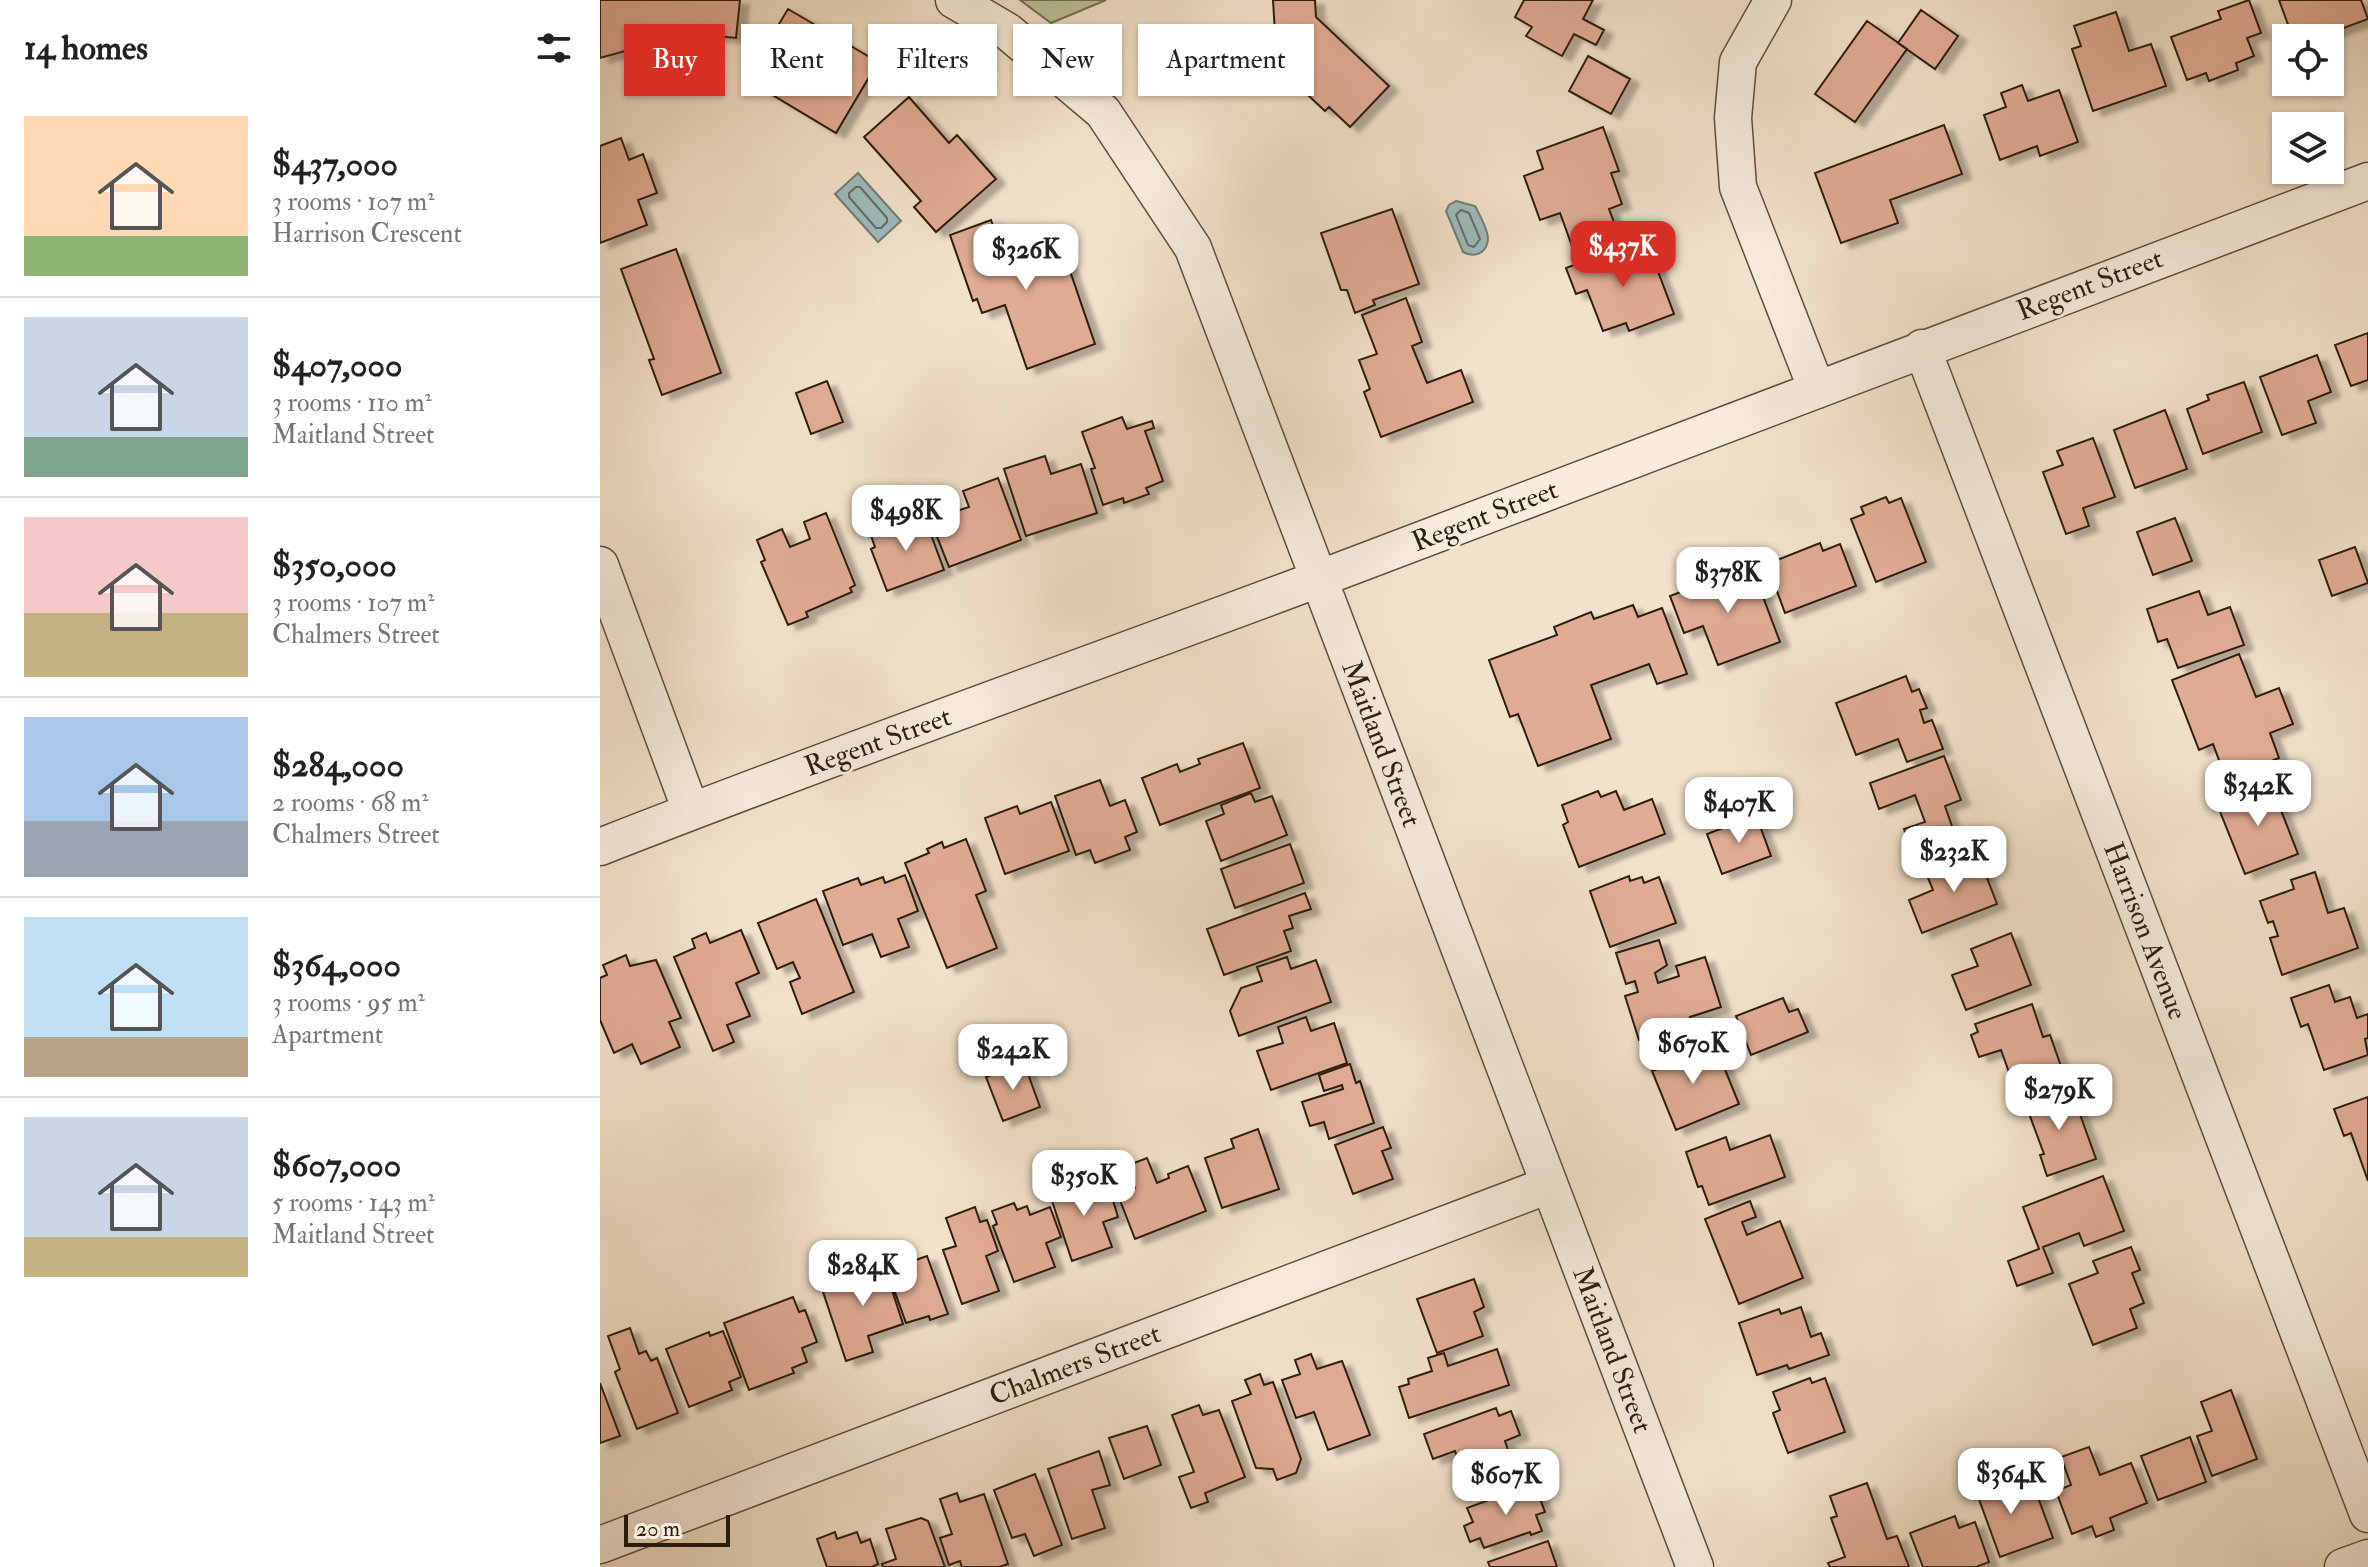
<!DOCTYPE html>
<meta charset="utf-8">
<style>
body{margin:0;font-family:"IM FELL Double Pica",serif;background:#f2f2f2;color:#222;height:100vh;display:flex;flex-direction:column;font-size:30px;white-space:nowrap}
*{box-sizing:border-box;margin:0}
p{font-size:26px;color:#767676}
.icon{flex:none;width:44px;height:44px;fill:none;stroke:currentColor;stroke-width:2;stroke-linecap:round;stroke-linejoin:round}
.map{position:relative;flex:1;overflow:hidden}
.drawer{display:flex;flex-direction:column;background:#fff;width:600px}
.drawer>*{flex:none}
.hud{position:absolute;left:24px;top:24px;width:760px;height:72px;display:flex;gap:16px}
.controls{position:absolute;left:1672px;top:24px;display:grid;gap:16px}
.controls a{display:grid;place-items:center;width:72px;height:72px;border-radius:0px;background:#fff;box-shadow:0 2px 6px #0004;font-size:40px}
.scale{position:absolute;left:24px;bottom:20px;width:106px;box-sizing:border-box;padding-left:8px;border:4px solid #2d1d0f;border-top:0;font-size:22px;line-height:28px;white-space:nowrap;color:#2d1d0f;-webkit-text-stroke:6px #f7ecdd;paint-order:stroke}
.price{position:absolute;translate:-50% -68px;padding:0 18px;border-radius:16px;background:#fff;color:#222;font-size:26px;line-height:52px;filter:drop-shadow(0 2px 4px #0008)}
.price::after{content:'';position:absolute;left:50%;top:48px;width:24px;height:18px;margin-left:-12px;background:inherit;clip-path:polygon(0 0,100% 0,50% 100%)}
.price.on{background:#d93025;color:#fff}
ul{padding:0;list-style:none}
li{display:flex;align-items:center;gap:24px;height:200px;padding:0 24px}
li+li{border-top:2px solid #e0e0e0}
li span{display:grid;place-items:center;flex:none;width:224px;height:160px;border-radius:0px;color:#555}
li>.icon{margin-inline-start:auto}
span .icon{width:96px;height:96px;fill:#fffc;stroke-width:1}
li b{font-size:34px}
h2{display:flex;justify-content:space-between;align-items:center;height:96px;padding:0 24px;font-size:34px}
.pill{padding:0 28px;border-radius:0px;background:#fff;box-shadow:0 2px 6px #0004;font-size:28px;line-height:72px}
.pill.on{background:#d93025;color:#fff}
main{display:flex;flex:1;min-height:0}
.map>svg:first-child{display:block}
.green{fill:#bcc396;stroke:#747052;stroke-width:2}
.water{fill:#9dbdbd;stroke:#707d77;stroke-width:2}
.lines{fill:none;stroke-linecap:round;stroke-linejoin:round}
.shore{stroke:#656d66;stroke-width:2}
.building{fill:#e1ac94;stroke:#2d1d0f;stroke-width:2;filter:url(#shadow)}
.minor-casing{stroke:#5e4e3e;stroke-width:39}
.minor{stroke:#f7ecdd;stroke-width:36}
.labels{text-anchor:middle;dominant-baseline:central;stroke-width:6;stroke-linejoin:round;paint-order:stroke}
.street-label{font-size:28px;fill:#2d1d0f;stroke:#f7ecdd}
</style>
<main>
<section class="drawer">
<h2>14 homes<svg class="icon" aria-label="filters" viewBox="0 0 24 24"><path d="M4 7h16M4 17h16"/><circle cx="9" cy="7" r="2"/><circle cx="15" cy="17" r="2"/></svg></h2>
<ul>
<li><span style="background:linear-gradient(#ffd9b3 75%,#8fb573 0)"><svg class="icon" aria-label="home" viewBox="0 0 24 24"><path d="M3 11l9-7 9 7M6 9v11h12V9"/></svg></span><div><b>$437,000</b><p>3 rooms · 107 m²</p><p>Harrison Crescent</p></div></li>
<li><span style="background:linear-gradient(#c9d6e8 75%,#7fa58c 0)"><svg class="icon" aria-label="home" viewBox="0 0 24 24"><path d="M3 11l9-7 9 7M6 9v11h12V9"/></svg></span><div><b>$407,000</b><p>3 rooms · 110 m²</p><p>Maitland Street</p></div></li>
<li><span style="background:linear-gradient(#f6c9c9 60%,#c2b280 0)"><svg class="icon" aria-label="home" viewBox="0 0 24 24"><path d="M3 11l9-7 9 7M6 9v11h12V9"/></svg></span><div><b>$350,000</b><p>3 rooms · 107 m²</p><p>Chalmers Street</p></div></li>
<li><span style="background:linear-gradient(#a9c7e8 65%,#9aa5b1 0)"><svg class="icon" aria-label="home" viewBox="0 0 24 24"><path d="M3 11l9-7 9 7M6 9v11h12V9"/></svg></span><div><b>$284,000</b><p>2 rooms · 68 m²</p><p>Chalmers Street</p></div></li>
<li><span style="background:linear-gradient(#bfe0f5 75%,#b9a48a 0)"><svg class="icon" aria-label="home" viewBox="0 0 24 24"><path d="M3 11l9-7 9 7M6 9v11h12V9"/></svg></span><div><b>$364,000</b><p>3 rooms · 95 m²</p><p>Apartment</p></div></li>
<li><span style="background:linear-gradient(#c9d6e8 75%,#c2b280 0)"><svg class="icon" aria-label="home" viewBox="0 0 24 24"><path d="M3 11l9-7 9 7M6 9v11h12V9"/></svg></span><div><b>$607,000</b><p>5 rooms · 143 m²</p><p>Maitland Street</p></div></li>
</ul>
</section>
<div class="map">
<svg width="1768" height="1567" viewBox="0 0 1768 1567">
<defs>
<filter id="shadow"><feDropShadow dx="9" dy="5" stdDeviation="2" flood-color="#0004"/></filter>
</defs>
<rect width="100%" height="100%" fill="#f3e2cb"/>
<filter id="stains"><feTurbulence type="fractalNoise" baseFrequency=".0025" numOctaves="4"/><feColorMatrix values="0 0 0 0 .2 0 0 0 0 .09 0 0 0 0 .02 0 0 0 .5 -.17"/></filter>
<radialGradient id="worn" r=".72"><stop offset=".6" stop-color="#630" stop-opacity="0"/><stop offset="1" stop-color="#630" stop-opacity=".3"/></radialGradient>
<path class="green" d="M 420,0 L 506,0 L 451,23 Z"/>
<path class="water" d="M 258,173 L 301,221 L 278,242 L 235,194 Z
M 856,201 L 875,206 C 879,214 888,229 888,239 C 887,254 874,258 863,252 L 846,211 L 849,205 Z"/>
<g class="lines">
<path class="shore" d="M 256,187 L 260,187 L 287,218 L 287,222 L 281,228 L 276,228 L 249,197 L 249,193 Z
M 861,210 L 869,213 L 880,239 L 874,247 L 868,245 L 856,215 Z"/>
</g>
<path class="building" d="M 0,0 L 140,0 L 136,38 L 100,34 L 100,40 L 33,55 L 32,49 L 0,58 Z
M 673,0 L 715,0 L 716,17 L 789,86 L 750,127 L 729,107 L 725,111 L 677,66 L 699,43 L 693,32 L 675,33 Z
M 924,0 L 993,0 L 983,19 L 1004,30 L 996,45 L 974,34 L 962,56 L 926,36 L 932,27 L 915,17 Z
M 1649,0 L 1661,33 L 1647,38 L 1654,56 L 1636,63 L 1638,70 L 1609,81 L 1606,73 L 1587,80 L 1571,37 L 1621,19 L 1618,11 Z
M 1679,0 L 1761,0 L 1768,19 L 1733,32 L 1730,25 L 1693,38 Z
M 188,9 L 278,62 L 236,133 L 146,79 Z
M 1321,10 L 1358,36 L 1335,69 L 1298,43 Z
M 1516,12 L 1529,51 L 1551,44 L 1566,86 L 1493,111 L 1472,49 L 1481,46 L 1474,26 Z
M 1267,21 L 1307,49 L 1255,122 L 1215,94 Z
M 988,56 L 1030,79 L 1011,114 L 969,91 Z
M 1422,85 L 1428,101 L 1459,90 L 1478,142 L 1440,156 L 1437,146 L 1400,160 L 1384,115 L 1406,107 L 1401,93 Z
M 309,97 L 349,143 L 357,135 L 396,179 L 336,232 L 314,207 L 321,201 L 264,137 Z
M 1344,125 L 1362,174 L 1290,200 L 1298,223 L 1241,243 L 1215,173 Z
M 1003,127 L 1019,171 L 1011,173 L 1022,204 L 1009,209 L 1017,230 L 972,246 L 960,213 L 940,220 L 924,176 L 943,169 L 937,151 Z
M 21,138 L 29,160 L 43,154 L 57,193 L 38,200 L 47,225 L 0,243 L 0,146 Z
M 792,209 L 819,284 L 773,300 L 775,305 L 755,313 L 747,290 L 741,290 L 721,233 Z
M 391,220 L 404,255 L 458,236 L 495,344 L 427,369 L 405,305 L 382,313 L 377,299 L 373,301 L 350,235 Z
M 1048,245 L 1074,314 L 1029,331 L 1026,323 L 1003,331 L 987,290 L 976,294 L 966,268 L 1005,253 L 1007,260 Z
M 76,249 L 121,373 L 62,395 L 49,360 L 54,359 L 21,269 Z
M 806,298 L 822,342 L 812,346 L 827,383 L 861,370 L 873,402 L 781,437 L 764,392 L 770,389 L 759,360 L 777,354 L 762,315 Z
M 1768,333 L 1768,380 L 1751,386 L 1735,345 Z
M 1717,355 L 1731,392 L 1708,401 L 1716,423 L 1682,435 L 1660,377 Z
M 227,381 L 243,422 L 211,434 L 196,393 Z
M 1644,382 L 1662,432 L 1603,454 L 1587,409 L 1609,400 L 1607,395 Z
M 1565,410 L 1587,469 L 1535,488 L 1514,430 Z
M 522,417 L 527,429 L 552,421 L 554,428 L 545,431 L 563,481 L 546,488 L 549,494 L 524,503 L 523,498 L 503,505 L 491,469 L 495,468 L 482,432 Z
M 1493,438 L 1515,497 L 1483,508 L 1489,526 L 1466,534 L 1443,472 L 1463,465 L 1457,451 Z
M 445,456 L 451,474 L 481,464 L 497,513 L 426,536 L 404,469 Z
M 398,478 L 421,540 L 349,567 L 336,534 L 353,528 L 348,514 L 369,507 L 363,491 Z
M 1286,497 L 1289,503 L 1301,498 L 1326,562 L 1276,582 L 1251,519 L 1264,514 L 1261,507 Z
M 226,513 L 255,585 L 250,588 L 252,592 L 206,612 L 208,617 L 188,625 L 161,562 L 165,560 L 157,540 L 182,529 L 190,547 L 210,539 L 204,522 Z
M 323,513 L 344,570 L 287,591 L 271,549 L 275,547 L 270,533 L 286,527 L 288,533 L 309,525 L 307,519 Z
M 1575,518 L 1592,561 L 1553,575 L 1537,532 Z
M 1220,543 L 1223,551 L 1240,544 L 1256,586 L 1185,613 L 1167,564 Z
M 1755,547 L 1768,583 L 1732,596 L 1719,560 Z
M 1151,565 L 1180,642 L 1118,665 L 1103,626 L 1084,633 L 1070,596 Z
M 1599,591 L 1608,615 L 1630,607 L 1644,645 L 1578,668 L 1567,639 L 1558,642 L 1547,609 Z
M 1033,605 L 1038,617 L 1062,608 L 1087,674 L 1057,684 L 1049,664 L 991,685 L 1011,739 L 938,766 L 918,714 L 910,717 L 889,660 L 957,635 L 954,627 L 991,612 L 994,619 Z
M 1639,654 L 1656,697 L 1679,688 L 1693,724 L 1670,733 L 1679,758 L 1626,779 L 1613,744 L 1599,750 L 1572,680 Z
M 1306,676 L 1312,692 L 1319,689 L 1327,708 L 1320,710 L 1324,723 L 1332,720 L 1343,749 L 1307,762 L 1298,739 L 1256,755 L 1236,703 Z
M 643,743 L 660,788 L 560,825 L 542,778 L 577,764 L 580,772 L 600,764 L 598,759 Z
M 1344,756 L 1361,800 L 1345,806 L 1355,835 L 1312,851 L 1304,829 L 1325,822 L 1315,795 L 1279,809 L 1270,783 Z
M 500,780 L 510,806 L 525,800 L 537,832 L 525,837 L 530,850 L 495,863 L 490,850 L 476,855 L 455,796 Z
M 1670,782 L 1698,854 L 1645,874 L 1617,804 Z
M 998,791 L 1001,797 L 1016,791 L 1024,810 L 1052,799 L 1065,834 L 979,867 L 963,825 L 968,822 L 962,805 Z
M 651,793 L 655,802 L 672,796 L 687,835 L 621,861 L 606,821 L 624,814 L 621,805 Z
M 451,802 L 469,851 L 405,874 L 385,818 L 417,806 L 420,814 Z
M 1156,815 L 1171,856 L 1122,874 L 1107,834 Z
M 366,839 L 386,891 L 376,895 L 397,948 L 347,968 L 305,863 L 329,853 L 327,849 L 342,842 L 344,848 Z
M 690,844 L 704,883 L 635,908 L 621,869 Z
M 1377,852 L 1397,904 L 1322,933 L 1309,900 L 1333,890 L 1326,873 Z
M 1715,872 L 1728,913 L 1744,908 L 1758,948 L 1682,975 L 1670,938 L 1678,936 L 1673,921 L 1668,923 L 1660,901 L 1694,889 L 1691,880 Z
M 305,875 L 318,911 L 298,919 L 309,947 L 281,957 L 272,934 L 243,945 L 223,891 L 258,878 L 261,885 L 283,877 L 285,883 Z
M 1029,876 L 1030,881 L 1042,877 L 1044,883 L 1059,877 L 1076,923 L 1010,947 L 990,891 Z
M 705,893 L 711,909 L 689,916 L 693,928 L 684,931 L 691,951 L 624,975 L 607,929 Z
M 216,899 L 254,992 L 202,1014 L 190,982 L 200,978 L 193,962 L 177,969 L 158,923 Z
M 141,930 L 159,973 L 136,983 L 150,1016 L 127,1025 L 134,1042 L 113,1051 L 74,957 L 95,948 L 92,939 L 106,933 L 110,943 Z
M 1411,933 L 1431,985 L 1366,1010 L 1352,975 L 1378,966 L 1371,949 Z
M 1059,940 L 1067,965 L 1055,973 L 1058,983 L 1079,976 L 1076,966 L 1105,957 L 1121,1007 L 1090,1017 L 1092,1024 L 1039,1040 L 1025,996 L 1038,992 L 1035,981 L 1026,984 L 1016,953 Z
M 26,955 L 30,966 L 56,960 L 81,1018 L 69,1022 L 80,1047 L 41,1064 L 32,1044 L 14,1053 L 0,1020 L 0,978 L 7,975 L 3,965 Z
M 687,957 L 691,969 L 716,960 L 731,1002 L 639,1036 L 630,1011 L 641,988 L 662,981 L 657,967 Z
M 1729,985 L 1735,1002 L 1750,997 L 1757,1018 L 1768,1014 L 1768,1038 L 1765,1039 L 1768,1055 L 1724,1070 L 1708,1024 L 1701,1027 L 1691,998 Z
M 1183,998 L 1189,1012 L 1198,1009 L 1208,1032 L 1151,1055 L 1136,1016 Z
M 1432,1004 L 1443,1037 L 1450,1035 L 1463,1072 L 1415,1089 L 1401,1050 L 1379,1057 L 1371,1035 L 1378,1032 L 1375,1024 Z
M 706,1017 L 711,1031 L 734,1023 L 747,1063 L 671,1090 L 657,1051 L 683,1043 L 678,1027 Z
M 1091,1046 L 1095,1054 L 1109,1048 L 1115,1065 L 1122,1062 L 1139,1104 L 1076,1130 L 1052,1071 L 1058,1069 L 1055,1061 Z
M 424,1063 L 440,1107 L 403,1121 L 386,1077 Z
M 750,1064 L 756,1083 L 760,1081 L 774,1123 L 729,1139 L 724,1122 L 710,1126 L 702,1102 L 743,1089 L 742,1085 L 724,1091 L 719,1075 Z
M 1459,1087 L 1467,1110 L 1477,1106 L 1496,1159 L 1447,1176 L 1440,1155 L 1444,1154 L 1424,1100 Z
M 1768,1097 L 1768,1181 L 1751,1133 L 1744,1136 L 1734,1109 Z
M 783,1127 L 791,1148 L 782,1151 L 793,1179 L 753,1194 L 735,1145 Z
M 658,1129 L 679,1189 L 622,1208 L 605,1158 L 634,1148 L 631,1139 Z
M 1170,1135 L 1185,1177 L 1109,1205 L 1102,1186 L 1098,1187 L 1086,1152 L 1126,1137 L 1130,1150 Z
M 547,1158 L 557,1183 L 569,1178 L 568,1174 L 588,1166 L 606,1211 L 535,1239 L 518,1195 L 535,1188 L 526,1166 Z
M 1503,1176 L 1524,1231 L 1484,1246 L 1479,1233 L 1443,1247 L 1453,1273 L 1417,1286 L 1408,1261 L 1439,1249 L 1423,1207 Z
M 471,1182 L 476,1195 L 508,1184 L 518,1217 L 503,1222 L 512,1247 L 472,1261 L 448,1189 Z
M 1150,1201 L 1156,1217 L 1142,1222 L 1147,1235 L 1180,1221 L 1203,1278 L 1139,1304 L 1105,1219 Z
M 414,1203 L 417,1210 L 427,1206 L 430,1215 L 450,1207 L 461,1237 L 446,1243 L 455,1267 L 414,1282 L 393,1226 L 397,1224 L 392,1211 Z
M 375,1207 L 380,1222 L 387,1220 L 398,1251 L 386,1256 L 399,1291 L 362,1304 L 343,1250 L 356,1246 L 346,1218 Z
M 1531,1247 L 1540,1270 L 1532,1273 L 1544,1303 L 1530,1309 L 1537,1328 L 1493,1345 L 1469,1284 L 1498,1273 L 1493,1261 Z
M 281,1256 L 303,1324 L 268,1336 L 273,1352 L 246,1361 L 223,1292 L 254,1282 L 249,1266 Z
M 327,1256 L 348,1314 L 330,1320 L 329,1316 L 306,1323 L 287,1270 Z
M 874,1279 L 884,1307 L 874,1312 L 883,1336 L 837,1353 L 817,1299 Z
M 193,1297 L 199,1312 L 205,1310 L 217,1342 L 202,1348 L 207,1362 L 192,1368 L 194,1373 L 149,1390 L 124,1323 Z
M 1201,1307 L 1211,1337 L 1221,1333 L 1229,1355 L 1189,1369 L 1187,1365 L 1157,1375 L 1139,1323 L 1179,1309 L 1181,1314 Z
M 30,1328 L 39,1354 L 46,1351 L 51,1361 L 57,1358 L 78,1413 L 37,1429 L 15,1372 L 20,1369 L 8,1336 Z
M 123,1331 L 141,1377 L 129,1382 L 132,1390 L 89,1407 L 66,1349 L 109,1332 L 110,1336 Z
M 897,1349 L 909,1385 L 809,1418 L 799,1387 L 809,1384 L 808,1379 L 832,1371 L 828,1358 L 844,1353 L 848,1366 Z
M 711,1354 L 717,1369 L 742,1361 L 770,1435 L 728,1450 L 714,1412 L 696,1418 L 682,1380 L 700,1374 L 695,1360 Z
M 660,1374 L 664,1385 L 673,1382 L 701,1459 L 696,1473 L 677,1480 L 673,1469 L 656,1468 L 632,1401 L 651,1394 L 645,1380 Z
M 1210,1378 L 1212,1383 L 1225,1378 L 1245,1432 L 1188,1453 L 1173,1413 L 1180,1410 L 1173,1392 Z
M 0,1383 L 20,1436 L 0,1443 Z
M 1631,1390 L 1657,1459 L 1612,1476 L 1597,1436 L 1612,1431 L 1601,1402 Z
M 599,1405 L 603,1415 L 619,1410 L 645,1477 L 605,1493 L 608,1502 L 591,1508 L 579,1477 L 594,1472 L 572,1415 Z
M 896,1408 L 899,1416 L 911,1411 L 920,1435 L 905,1441 L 910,1456 L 863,1473 L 855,1451 L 833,1459 L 824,1434 Z
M 547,1426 L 561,1465 L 524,1479 L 509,1438 Z
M 1590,1437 L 1606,1482 L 1558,1500 L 1541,1456 Z
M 1489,1447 L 1500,1475 L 1531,1463 L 1547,1503 L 1510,1518 L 1514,1530 L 1496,1537 L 1492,1526 L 1472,1534 L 1456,1491 L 1471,1485 L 1461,1457 Z
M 499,1451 L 510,1485 L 492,1490 L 505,1528 L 472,1539 L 448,1469 Z
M 1400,1470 L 1411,1500 L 1436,1492 L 1453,1538 L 1400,1557 L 1372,1480 Z
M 435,1474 L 462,1545 L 434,1556 L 425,1534 L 412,1538 L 394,1490 Z
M 934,1483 L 945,1512 L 936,1515 L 942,1531 L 931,1535 L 930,1532 L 884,1548 L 880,1538 L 870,1542 L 864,1526 L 873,1522 L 867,1508 Z
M 1267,1483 L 1287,1539 L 1297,1536 L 1309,1567 L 1230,1567 L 1228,1563 L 1245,1557 L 1231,1518 L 1237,1516 L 1230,1496 Z
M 357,1493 L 360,1502 L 384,1494 L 408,1564 L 399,1567 L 362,1567 L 360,1561 L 349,1565 L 340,1538 L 352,1534 L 340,1499 Z
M 1355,1516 L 1359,1528 L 1375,1522 L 1389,1562 L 1376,1567 L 1323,1567 L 1310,1533 Z
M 321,1518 L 328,1521 L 345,1567 L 283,1567 L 282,1564 L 296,1559 L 286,1529 Z
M 235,1532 L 237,1539 L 257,1532 L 261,1543 L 270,1539 L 278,1564 L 272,1567 L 227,1567 L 217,1539 Z
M 948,1541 L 957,1567 L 890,1567 L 888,1562 Z"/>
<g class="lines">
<g class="minor-casing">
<path id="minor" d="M 354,0 L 407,31 L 503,112 L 593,248 L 1095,1567
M 1173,0 L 1138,62 L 1133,118 L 1138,187 L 1217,390
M 1322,348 L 1768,1514
M 0,565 L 91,811
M 0,847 C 239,753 481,668 721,578 C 1070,447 1418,312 1768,181
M 0,1545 L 949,1185
M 1743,1567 L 1768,1558"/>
</g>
<use href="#minor" class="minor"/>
</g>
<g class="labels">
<g class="street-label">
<text transform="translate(1490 285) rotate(-21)">Regent Street</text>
<text transform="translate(885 516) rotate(-21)">Regent Street</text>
<text transform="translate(278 742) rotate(-20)">Regent Street</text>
<text transform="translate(781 744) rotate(69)">Maitland Street</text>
<text transform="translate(1545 931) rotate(69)">Harrison Avenue</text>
<text transform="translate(1012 1350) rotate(69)">Maitland Street</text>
<text transform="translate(475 1365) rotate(-21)">Chalmers Street</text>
</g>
</g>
<rect width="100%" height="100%" filter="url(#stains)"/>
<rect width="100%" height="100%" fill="url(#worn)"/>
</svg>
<div class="controls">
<a><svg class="icon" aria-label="locate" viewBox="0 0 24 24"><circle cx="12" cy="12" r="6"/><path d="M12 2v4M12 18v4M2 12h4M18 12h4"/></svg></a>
<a><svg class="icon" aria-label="layers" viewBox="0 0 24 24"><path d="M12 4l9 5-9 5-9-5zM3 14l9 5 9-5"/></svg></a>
</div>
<div class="scale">20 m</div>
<b class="price on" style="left:1023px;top:289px">$437K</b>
<b class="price" style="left:426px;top:292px">$326K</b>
<b class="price" style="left:306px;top:553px">$498K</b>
<b class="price" style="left:1128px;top:615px">$378K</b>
<b class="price" style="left:1658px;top:828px">$342K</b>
<b class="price" style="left:1139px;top:845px">$407K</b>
<b class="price" style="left:1354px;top:894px">$232K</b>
<b class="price" style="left:1093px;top:1086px">$670K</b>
<b class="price" style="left:413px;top:1092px">$242K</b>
<b class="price" style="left:1459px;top:1132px">$279K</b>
<b class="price" style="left:484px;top:1218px">$350K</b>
<b class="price" style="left:263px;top:1308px">$284K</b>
<b class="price" style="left:1411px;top:1516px">$364K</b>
<b class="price" style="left:906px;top:1517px">$607K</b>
<div class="hud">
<a class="pill on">Buy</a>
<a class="pill">Rent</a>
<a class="pill">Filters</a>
<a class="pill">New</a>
<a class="pill">Apartment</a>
</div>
</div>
</main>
